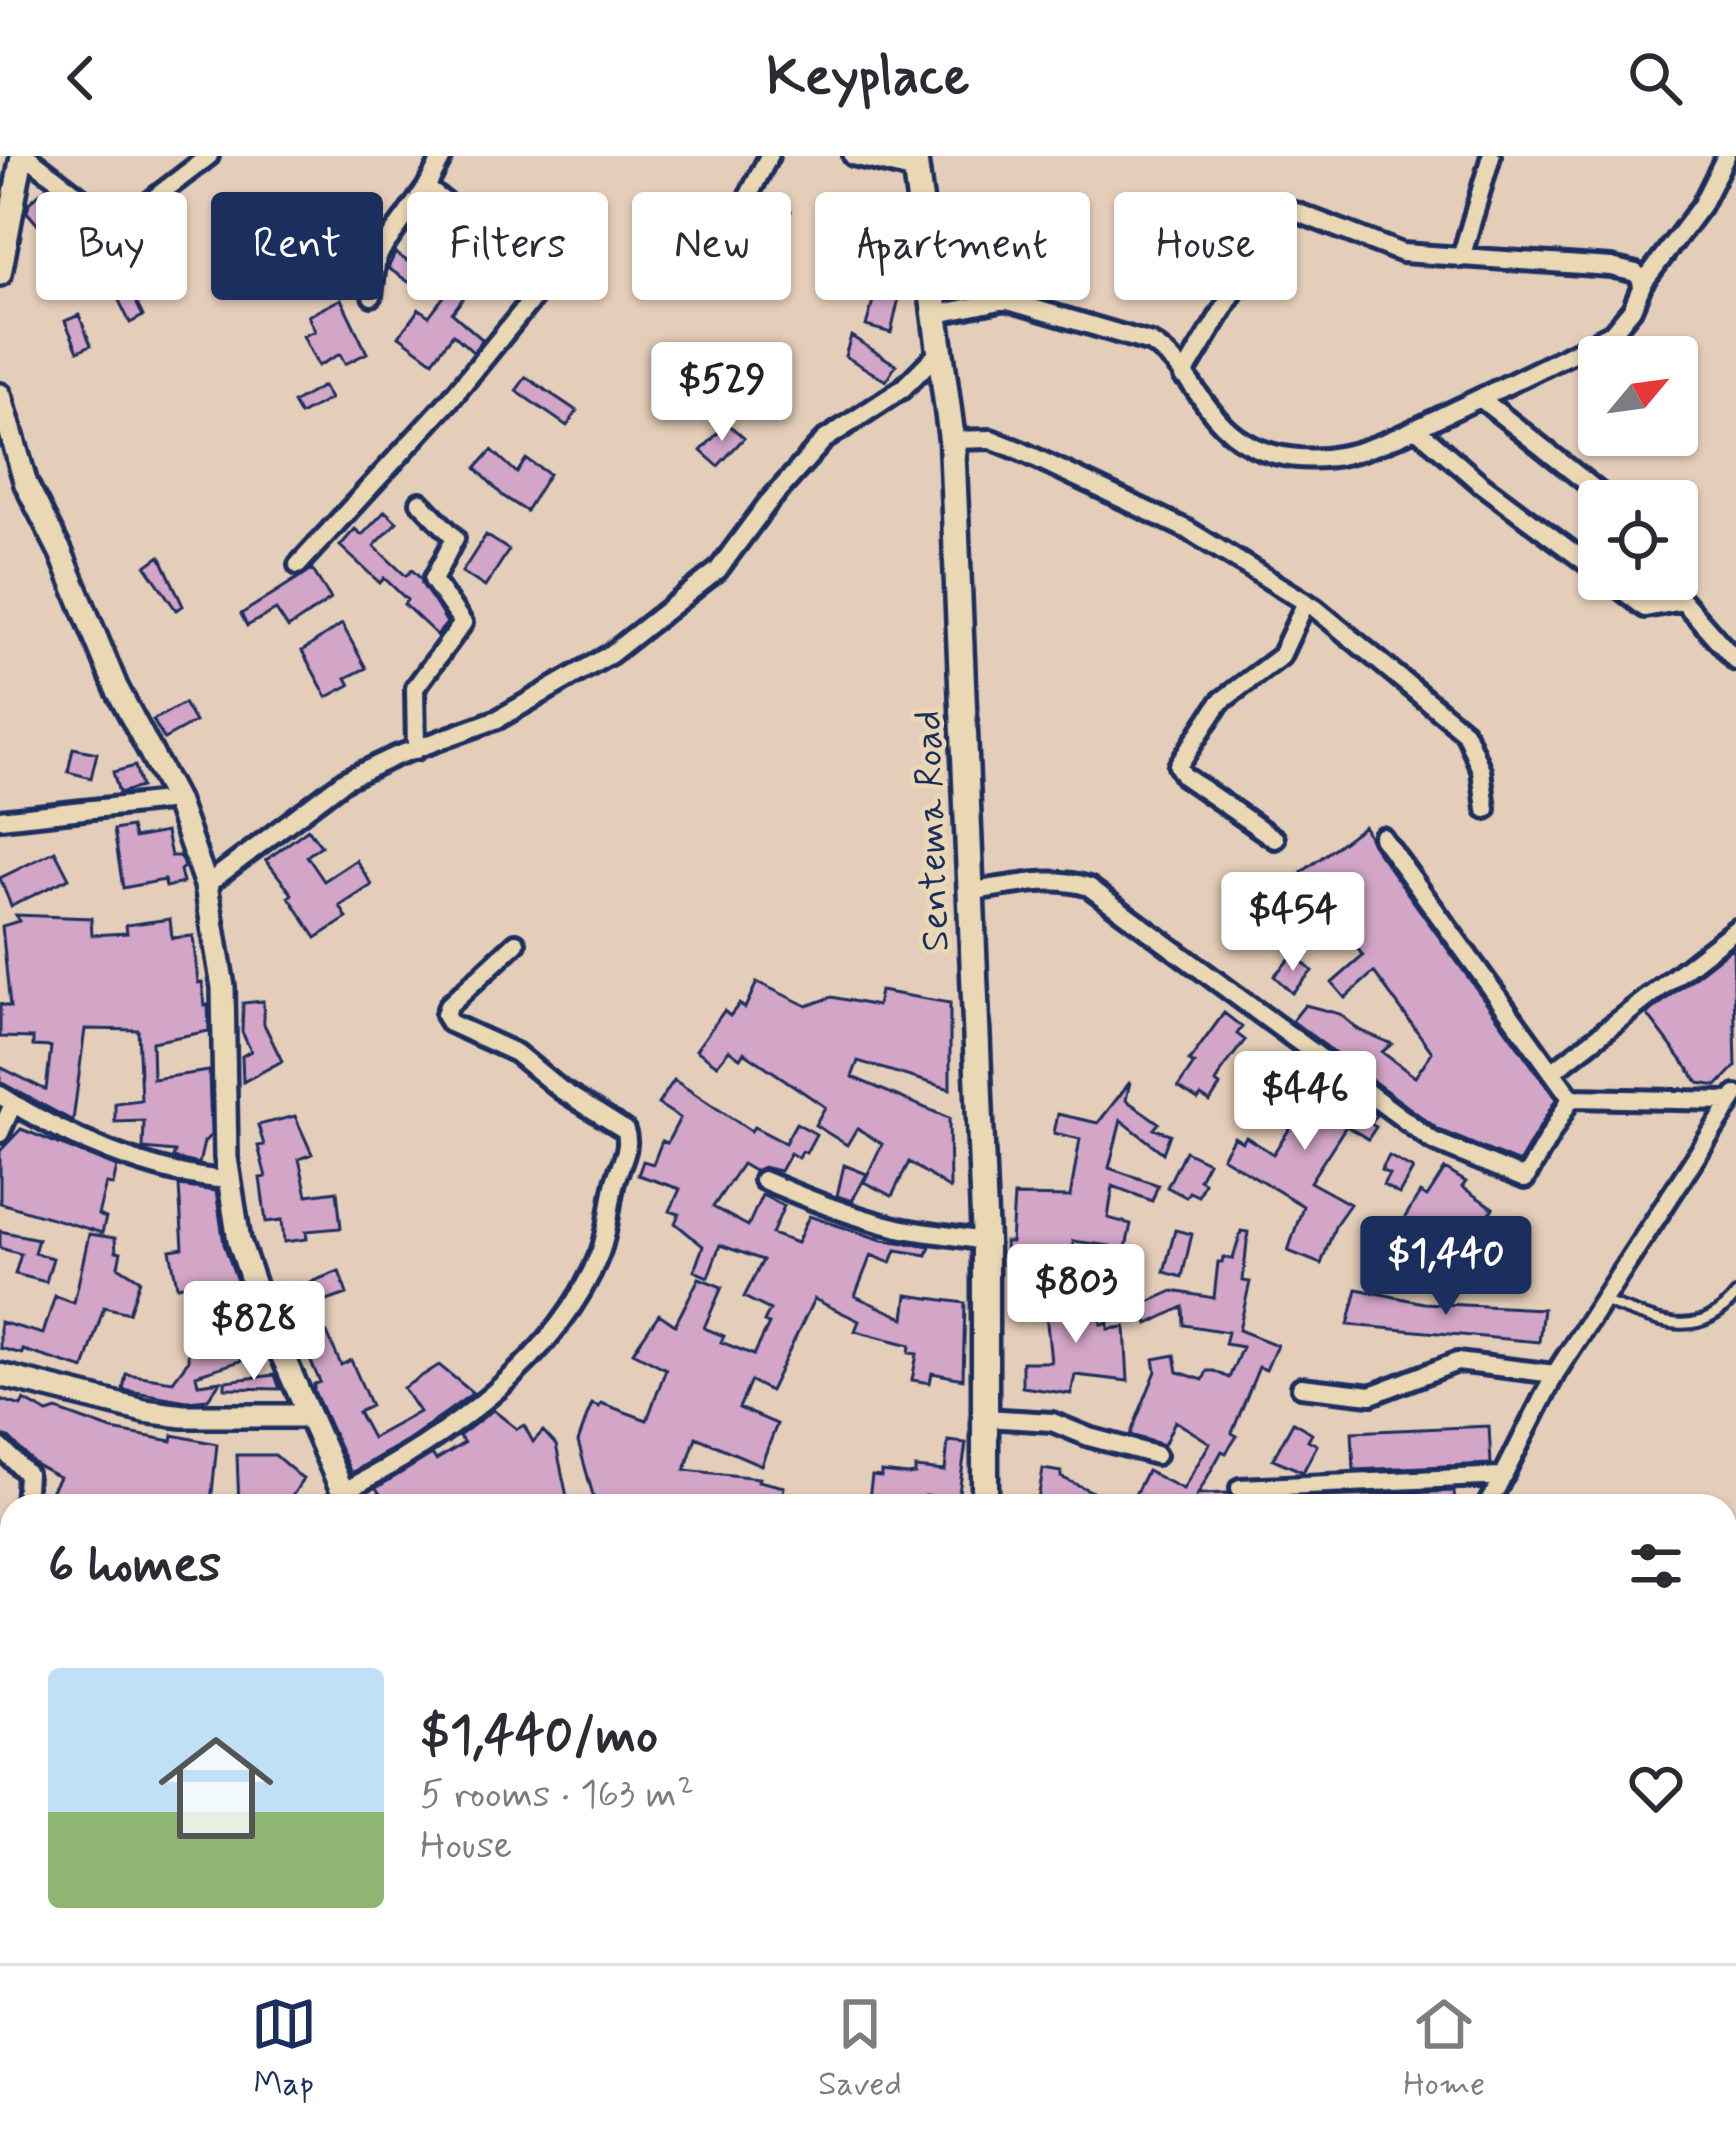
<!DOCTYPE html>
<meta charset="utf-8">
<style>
body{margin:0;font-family:Mynerve,sans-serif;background:#f2f2f3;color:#2b2b33;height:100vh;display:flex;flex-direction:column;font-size:45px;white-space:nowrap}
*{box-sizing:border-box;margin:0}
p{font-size:39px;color:#7c7c81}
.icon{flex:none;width:66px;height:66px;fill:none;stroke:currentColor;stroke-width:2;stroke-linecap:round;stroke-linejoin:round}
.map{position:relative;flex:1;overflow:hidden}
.panel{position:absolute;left:0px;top:1338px;width:1737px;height:471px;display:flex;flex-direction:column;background:#fff;border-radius:36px 36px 0 0;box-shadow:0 3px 9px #0004}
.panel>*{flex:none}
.guide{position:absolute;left:36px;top:36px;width:1665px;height:108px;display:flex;gap:24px}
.needle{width:78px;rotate:61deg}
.fabs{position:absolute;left:1578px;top:180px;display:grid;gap:24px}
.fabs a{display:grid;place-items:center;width:120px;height:120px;border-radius:12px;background:#fff;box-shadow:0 3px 9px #0004;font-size:60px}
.price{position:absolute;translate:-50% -102px;padding:0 27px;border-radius:12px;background:#fff;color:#222;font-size:39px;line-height:78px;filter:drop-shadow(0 3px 6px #0008)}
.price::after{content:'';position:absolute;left:50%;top:72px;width:36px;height:27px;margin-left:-18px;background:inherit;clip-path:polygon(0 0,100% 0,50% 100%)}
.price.on{background:#1b2f5e;color:#fff}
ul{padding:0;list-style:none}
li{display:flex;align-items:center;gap:36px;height:300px;padding:0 48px}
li+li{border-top:3px solid #e1e1e2}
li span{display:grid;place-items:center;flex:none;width:336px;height:240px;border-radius:12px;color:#555}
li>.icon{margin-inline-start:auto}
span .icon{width:144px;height:144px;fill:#fffc;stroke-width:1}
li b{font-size:51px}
h2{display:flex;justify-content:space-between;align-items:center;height:144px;padding:0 48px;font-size:51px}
.pill{padding:0 42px;border-radius:12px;background:#fff;box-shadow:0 3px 9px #0004;font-size:42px;line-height:108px}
.pill.on{background:#1b2f5e;color:#fff}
header{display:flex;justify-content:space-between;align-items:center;height:156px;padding:0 48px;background:#fff;font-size:54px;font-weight:700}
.tabs{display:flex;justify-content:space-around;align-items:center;height:168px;border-top:3px solid #e1e1e2;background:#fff;font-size:33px;color:#7c7c81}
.tabs a{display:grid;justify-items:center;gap:6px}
.tabs .on{color:#1b2f5e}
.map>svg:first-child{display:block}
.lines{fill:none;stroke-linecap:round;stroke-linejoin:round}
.stream{stroke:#568ea9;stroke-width:6}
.building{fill:#d3a5c7;stroke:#1b2f5e;stroke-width:3}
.service-casing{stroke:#1b2f5e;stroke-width:16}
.minor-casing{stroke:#1b2f5e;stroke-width:26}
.tertiary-casing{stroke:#1b2f5e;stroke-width:30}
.secondary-casing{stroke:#1b2f5e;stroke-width:33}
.service{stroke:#ead8b5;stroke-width:8}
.minor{stroke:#ead8b5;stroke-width:16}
.tertiary{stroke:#ead8b5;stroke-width:21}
.secondary{stroke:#ead8b5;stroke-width:24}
.labels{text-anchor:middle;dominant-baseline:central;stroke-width:9;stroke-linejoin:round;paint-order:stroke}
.street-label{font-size:39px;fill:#1b2f5e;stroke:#ead8b5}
</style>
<header><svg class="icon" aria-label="back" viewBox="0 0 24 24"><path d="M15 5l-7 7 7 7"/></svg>Keyplace<svg class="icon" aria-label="search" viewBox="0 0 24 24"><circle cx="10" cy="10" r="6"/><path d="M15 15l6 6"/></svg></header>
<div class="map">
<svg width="1736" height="1807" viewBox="0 0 1736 1807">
<rect width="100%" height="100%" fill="#e5ceb9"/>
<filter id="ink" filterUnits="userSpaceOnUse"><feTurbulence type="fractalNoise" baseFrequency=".00833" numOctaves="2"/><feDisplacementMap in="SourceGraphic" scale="24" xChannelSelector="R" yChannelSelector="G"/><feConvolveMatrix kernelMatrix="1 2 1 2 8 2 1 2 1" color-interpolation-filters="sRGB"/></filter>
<g filter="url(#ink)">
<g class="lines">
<path class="stream" d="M 1725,1371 L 1736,1370"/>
</g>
<path class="building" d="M 47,31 L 75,60 L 49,82 L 27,56 L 29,47 Z
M 762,42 L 791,55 L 781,77 L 750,64 Z
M 510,45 L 542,63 L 527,91 L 497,69 Z
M 320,60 L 348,88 L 325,110 L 298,82 Z
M 103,75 L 132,94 L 140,108 L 122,118 L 143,160 L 130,167 L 109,124 L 86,137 L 74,114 L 100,100 L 91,94 Z
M 663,78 L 706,109 L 689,131 L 643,102 Z
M 862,81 L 885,91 L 876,113 L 903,124 L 891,177 L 866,170 L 873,145 L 858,141 L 866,110 L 852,105 Z
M 453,82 L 488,109 L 452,157 L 483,184 L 473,196 L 453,178 L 433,205 L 399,180 L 419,153 L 429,160 L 451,131 L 429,115 Z
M 395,97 L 425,117 L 416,131 L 388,112 Z
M 341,143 L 367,197 L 345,208 L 340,198 L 318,210 L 303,180 L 315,175 L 308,160 Z
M 79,159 L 91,189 L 78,195 L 65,165 Z
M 851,180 L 896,209 L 886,225 L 845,200 Z
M 526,221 L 577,255 L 567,270 L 516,235 Z
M 323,230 L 330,243 L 300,259 L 293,247 Z
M 727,267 L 744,282 L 718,310 L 701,295 Z
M 492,294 L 517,317 L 526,303 L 549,318 L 526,355 L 503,340 L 476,312 Z
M 385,355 L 397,366 L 374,390 L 406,420 L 412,414 L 421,423 L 447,467 L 437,479 L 404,448 L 407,444 L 384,422 L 380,427 L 340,390 L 355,373 L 362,379 Z
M 486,379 L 509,394 L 485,431 L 462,416 Z
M 160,400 L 183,450 L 176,454 L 146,410 Z
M 312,413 L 331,443 L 288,472 L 276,454 L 247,470 L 241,458 Z
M 342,468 L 366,512 L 346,522 L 350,529 L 327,541 L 302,495 Z
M 184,547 L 195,566 L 164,583 L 153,564 Z
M 73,592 L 97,597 L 91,622 L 68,616 Z
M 135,610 L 141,631 L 119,637 L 113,616 Z
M 1364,670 L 1372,688 L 1556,943 L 1519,1007 L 1439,974 L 1292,865 L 1305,849 L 1340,858 L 1359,874 L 1392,888 L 1382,896 L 1415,921 L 1432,896 L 1374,816 L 1345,842 L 1332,827 L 1363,800 L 1302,716 Z
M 131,671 L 134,682 L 166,676 L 171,700 L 180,700 L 184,711 L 180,714 L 183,727 L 166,731 L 164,724 L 123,732 L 114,674 Z
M 308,673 L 321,690 L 307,700 L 324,725 L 356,704 L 372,729 L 340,750 L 347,762 L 316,782 L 289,741 L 292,738 L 266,704 Z
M 55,695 L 69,722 L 11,750 L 0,722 Z
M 16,759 L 91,762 L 92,779 L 127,777 L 126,769 L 170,763 L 172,782 L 193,780 L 198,827 L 202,826 L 205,850 L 208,849 L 209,875 L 152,886 L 153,923 L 209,915 L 211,979 L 204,986 L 199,1008 L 173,1002 L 175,996 L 143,993 L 144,965 L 115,966 L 115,947 L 141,944 L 138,874 L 85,873 L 73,965 L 0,926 L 0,911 L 46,934 L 51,891 L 33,890 L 33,882 L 0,881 L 0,848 L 10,851 L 2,770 L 19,765 Z
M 1733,791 L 1736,910 L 1717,930 L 1699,927 L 1647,858 Z
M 1294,798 L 1312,815 L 1292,837 L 1274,820 Z
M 757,826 L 807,850 L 832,841 L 877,850 L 880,835 L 950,847 L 950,933 L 858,905 L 852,921 L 949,962 L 950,1033 L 909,1006 L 892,1040 L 864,1026 L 882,988 L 857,972 L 847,989 L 815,969 L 825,951 L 744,896 L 740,902 L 729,894 L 717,909 L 696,894 L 724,855 L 730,860 L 739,848 L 745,852 Z
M 263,845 L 264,868 L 282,905 L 243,926 L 242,900 L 251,895 L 242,876 L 243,847 Z
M 1224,857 L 1242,871 L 1237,878 L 1245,884 L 1223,913 L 1216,927 L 1220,930 L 1210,946 L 1201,940 L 1198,944 L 1178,931 L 1194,908 L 1189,905 Z
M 1287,907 L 1319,925 L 1322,919 L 1376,959 L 1371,968 L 1376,971 L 1368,983 L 1346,970 L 1310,1026 L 1350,1048 L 1336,1068 L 1321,1108 L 1288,1095 L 1303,1050 L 1222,1001 L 1234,981 L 1242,986 L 1246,981 L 1273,998 L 1292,969 L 1270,955 L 1279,940 L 1270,934 Z
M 674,924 L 751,975 L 754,971 L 785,987 L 796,967 L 816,978 L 806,997 L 802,995 L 798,1002 L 790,997 L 780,1015 L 763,1011 L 754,1015 L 742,1008 L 713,1051 L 748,1070 L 762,1039 L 784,1050 L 772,1078 L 797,1087 L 809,1060 L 882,1084 L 930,1090 L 927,1099 L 896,1094 L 891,1107 L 871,1099 L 855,1140 L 904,1162 L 907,1139 L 965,1147 L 963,1223 L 932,1217 L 930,1227 L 912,1224 L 917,1198 L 909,1197 L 910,1189 L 855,1175 L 859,1165 L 814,1143 L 770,1235 L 751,1225 L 739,1252 L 777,1268 L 761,1309 L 696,1281 L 685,1314 L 759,1322 L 758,1325 L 784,1331 L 783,1337 L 814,1343 L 814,1350 L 596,1350 L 578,1286 L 587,1260 L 592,1248 L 599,1251 L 601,1247 L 647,1264 L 666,1213 L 633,1196 L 659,1158 L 675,1169 L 699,1122 L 722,1131 L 704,1172 L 724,1180 L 721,1186 L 754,1199 L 769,1168 L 764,1166 L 770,1154 L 744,1141 L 763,1104 L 720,1089 L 708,1121 L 694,1115 L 703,1090 L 675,1067 L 679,1058 L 670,1055 L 680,1033 L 638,1019 L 643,1005 L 653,1008 L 662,985 L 667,987 L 680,962 L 658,948 Z
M 1130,926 L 1126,944 L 1159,967 L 1154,973 L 1170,978 L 1163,997 L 1121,964 L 1109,1012 L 1158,1029 L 1152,1045 L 1113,1030 L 1108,1062 L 1131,1068 L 1121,1115 L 1105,1111 L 1110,1090 L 1073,1085 L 1075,1099 L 1006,1109 L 1005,1086 L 1011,1086 L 1014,1040 L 1070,1041 L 1080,983 L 1054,977 L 1058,958 L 1098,967 Z
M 295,960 L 312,998 L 299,1003 L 307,1039 L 337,1035 L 341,1072 L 306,1075 L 307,1083 L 284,1086 L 282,1064 L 266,1066 L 260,1022 L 266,1021 L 258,990 L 264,989 L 258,969 Z
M 21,973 L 117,1011 L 113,1029 L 106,1028 L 98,1059 L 106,1062 L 102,1077 L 0,1047 L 0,995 Z
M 1185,995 L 1208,1006 L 1199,1023 L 1204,1026 L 1198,1040 L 1189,1036 L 1186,1041 L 1167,1031 Z
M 1389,1000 L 1413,1013 L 1399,1038 L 1383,1029 L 1389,1018 L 1381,1014 Z
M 844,1009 L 867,1018 L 852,1045 L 837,1040 Z
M 1445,1013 L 1466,1026 L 1462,1031 L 1493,1052 L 1466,1094 L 1480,1102 L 1465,1127 L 1392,1082 L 1420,1037 L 1427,1041 Z
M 179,1030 L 216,1035 L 224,1088 L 237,1125 L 241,1163 L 249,1162 L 259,1199 L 196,1219 L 198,1228 L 221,1225 L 208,1243 L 187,1245 L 123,1234 L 126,1218 L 173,1225 L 188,1205 L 189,1171 L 220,1169 L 215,1139 L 197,1139 L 195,1127 L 177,1130 L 170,1094 L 183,1092 Z
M 1175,1074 L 1192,1078 L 1182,1121 L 1164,1116 Z
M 0,1075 L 38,1083 L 34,1097 L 53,1102 L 46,1126 L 15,1118 L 21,1098 L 0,1092 Z
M 1241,1075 L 1248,1076 L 1243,1125 L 1250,1126 L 1239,1174 L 1277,1189 L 1266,1214 L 1259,1211 L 1232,1277 L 1237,1280 L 1226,1297 L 1222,1295 L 1198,1338 L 1228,1337 L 1241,1345 L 1454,1335 L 1455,1350 L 1196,1350 L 1196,1342 L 1191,1350 L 1129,1350 L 1147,1315 L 1183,1333 L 1210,1287 L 1175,1265 L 1164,1289 L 1130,1279 L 1156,1215 L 1154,1203 L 1175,1199 L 1178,1216 L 1203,1224 L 1207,1215 L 1214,1215 L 1229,1222 L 1242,1191 L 1225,1188 L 1228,1176 L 1184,1169 L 1183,1151 L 1148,1168 L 1142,1149 L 1173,1135 L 1214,1142 L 1218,1106 L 1222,1106 L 1223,1101 L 1233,1103 Z
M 89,1078 L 115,1082 L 116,1095 L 121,1096 L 118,1110 L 140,1124 L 129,1157 L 104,1151 L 84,1213 L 23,1194 L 22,1198 L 0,1192 L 0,1166 L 43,1178 L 55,1140 L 74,1147 Z
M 339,1115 L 347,1138 L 301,1154 L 311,1182 L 294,1188 L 275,1140 Z
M 1085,1127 L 1088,1163 L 1100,1162 L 1101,1168 L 1108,1167 L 1108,1173 L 1125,1171 L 1128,1225 L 1075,1219 L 1071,1238 L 1022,1231 L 1022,1206 L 1051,1206 L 1044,1138 L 1062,1139 L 1063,1129 Z
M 1357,1133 L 1424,1147 L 1543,1153 L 1539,1186 L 1348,1169 Z
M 327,1177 L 341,1209 L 351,1204 L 371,1250 L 358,1256 L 372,1282 L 419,1256 L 403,1232 L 439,1209 L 473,1237 L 411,1282 L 351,1317 L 314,1235 L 314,1228 L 320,1226 L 303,1188 Z
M 275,1219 L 280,1233 L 225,1232 L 225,1225 Z
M 0,1243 L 21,1250 L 24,1244 L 48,1257 L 57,1254 L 112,1274 L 172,1285 L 173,1279 L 217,1288 L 211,1347 L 43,1350 L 59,1321 L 35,1308 L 9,1282 L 0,1279 Z
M 493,1254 L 517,1273 L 524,1269 L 533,1286 L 543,1275 L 556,1289 L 569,1350 L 368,1350 L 380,1338 L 376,1332 L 432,1298 L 436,1304 L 464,1287 L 459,1280 Z
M 1293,1266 L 1312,1277 L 1308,1284 L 1317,1289 L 1303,1316 L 1273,1303 Z
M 1489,1270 L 1491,1308 L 1354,1314 L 1352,1276 Z
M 948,1285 L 966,1287 L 958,1344 L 926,1340 L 927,1350 L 868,1350 L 872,1320 L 881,1321 L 881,1316 L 908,1319 L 915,1318 L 915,1312 L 945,1315 Z
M 237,1299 L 275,1299 L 303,1323 L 286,1350 L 239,1350 Z
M 1043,1313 L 1061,1316 L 1061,1321 L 1123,1350 L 1037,1350 Z"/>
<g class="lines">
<g class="service-casing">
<path id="service" d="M 1601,1145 C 1651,1161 1696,1190 1736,1139
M 1725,1598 L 1736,1629
M 1725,1744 L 1736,1742
M 1328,1797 L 1331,1807
M 1383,1807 L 1441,1797"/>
</g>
<g class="minor-casing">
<path id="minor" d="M 27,0 L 104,59 L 122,67 L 209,0
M 853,0 L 916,15
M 736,64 L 769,0
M 1461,102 L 1491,0
M 1643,127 L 1701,50 L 1726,0
M 372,140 L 377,100 L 426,32 L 443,0
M 938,158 L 1005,144 L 1151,187 C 1190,210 1204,263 1245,286 C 1273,303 1312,306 1344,299 C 1379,292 1414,273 1446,258 C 1502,232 1557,205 1612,177 L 1632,153 L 1643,127 L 1636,117 L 1611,111 L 1402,97 L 1296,56 L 1275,67 L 1183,220
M 1480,242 L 1610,345
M 1416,272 L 1481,328 L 1599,416
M 952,284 L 991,283 L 1021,295 L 1188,374 L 1315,452 L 1465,576 L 1481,614 L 1486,653
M 298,409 L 450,244 L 543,130 L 539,116 L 426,32
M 1608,423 L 1645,452 L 1683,445 L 1736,505
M 416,594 L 415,532 L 463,467 L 433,424 L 455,382 L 420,346
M 0,663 L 176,644
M 1382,681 L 1571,942
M 1275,683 L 1184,620 L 1178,610 L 1220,546 L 1281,500 L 1306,446
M 206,729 L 345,624 L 396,600 L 498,563 L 611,498 L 718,414 L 767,348 L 824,284 L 902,233 L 942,193
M 973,735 C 1010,730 1053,719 1089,731 L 1433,985 L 1525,1023 L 1571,942
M 1552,916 L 1736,773
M 0,939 C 62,980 155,1020 229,1024
M 1571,942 L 1729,945
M 0,977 L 13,948
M 763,1024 C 808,1043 852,1061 899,1072 C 927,1078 956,1079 985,1086
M 1301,1231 L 1371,1239 L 1457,1206 L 1555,1218
M 985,1262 L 1052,1266 L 1089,1281 L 1156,1299
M 0,1291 L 27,1318 L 25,1350
M 1240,1332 L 1504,1320
M 342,1336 C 441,1286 558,1204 600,1097 C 609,1074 609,1050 615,1026 C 620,1008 632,992 625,974 L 561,934 L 516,897 L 450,867 L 445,859 L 448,850 L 516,787
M 1488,1350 L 1555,1218 L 1736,939
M 1725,1389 L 1736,1388
M 0,1402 L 12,1383
M 0,1657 L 12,1660
M 45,1807 L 51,1797
M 349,1807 L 352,1797
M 629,1807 L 636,1797"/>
</g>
<g class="tertiary-casing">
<path id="tertiary" d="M 0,118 L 22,0
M 0,239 L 26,328 L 61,397 L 116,531 L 176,644 L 206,729 L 223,831 L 226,1002 L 239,1085 L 262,1153 L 349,1350
M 0,1219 L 144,1255 L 183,1260 L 308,1260
M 689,1797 L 702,1807"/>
</g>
<g class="secondary-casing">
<path id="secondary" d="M 914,0 L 952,284 L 985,1086 L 985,1350
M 1058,1797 L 1059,1807"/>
</g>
<use href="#service" class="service"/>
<use href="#minor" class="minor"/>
<use href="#tertiary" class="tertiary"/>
<use href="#secondary" class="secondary"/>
</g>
</g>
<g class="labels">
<g class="street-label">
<text transform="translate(933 675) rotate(-92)">Sentema Road</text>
</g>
</g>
</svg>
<div class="fabs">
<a><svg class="needle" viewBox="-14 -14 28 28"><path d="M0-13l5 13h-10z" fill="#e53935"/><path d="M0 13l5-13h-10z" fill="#7c7c81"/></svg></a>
<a><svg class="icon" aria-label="locate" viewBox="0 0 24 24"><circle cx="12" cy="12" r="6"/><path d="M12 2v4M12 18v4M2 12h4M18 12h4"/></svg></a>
</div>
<b class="price" style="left:722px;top:288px">$529</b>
<b class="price" style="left:1293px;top:818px">$454</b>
<b class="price" style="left:1305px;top:997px">$446</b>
<b class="price on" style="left:1446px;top:1162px">$1,440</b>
<b class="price" style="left:1076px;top:1190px">$803</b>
<b class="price" style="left:254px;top:1227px">$828</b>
<div class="guide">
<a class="pill">Buy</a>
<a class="pill on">Rent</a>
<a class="pill">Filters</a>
<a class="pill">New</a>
<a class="pill">Apartment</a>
<a class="pill">House</a>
</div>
<section class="panel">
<h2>6 homes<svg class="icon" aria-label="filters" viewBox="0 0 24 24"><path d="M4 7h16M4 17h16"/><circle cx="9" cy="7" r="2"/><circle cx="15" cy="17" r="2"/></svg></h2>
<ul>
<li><span style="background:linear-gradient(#bfe0f5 60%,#8fb573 0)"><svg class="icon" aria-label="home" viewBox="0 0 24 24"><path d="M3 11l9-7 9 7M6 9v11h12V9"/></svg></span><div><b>$1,440/mo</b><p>5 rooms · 163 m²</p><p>House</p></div><svg class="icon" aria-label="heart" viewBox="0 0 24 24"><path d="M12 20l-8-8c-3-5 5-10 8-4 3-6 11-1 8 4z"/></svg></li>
</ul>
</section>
</div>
<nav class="tabs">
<a class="on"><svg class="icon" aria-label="map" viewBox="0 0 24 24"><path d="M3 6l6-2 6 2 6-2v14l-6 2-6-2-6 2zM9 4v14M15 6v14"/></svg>Map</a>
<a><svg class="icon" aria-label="saved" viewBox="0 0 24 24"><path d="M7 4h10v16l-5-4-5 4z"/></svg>Saved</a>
<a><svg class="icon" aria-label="home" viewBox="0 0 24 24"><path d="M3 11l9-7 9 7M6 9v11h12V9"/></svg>Home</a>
</nav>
